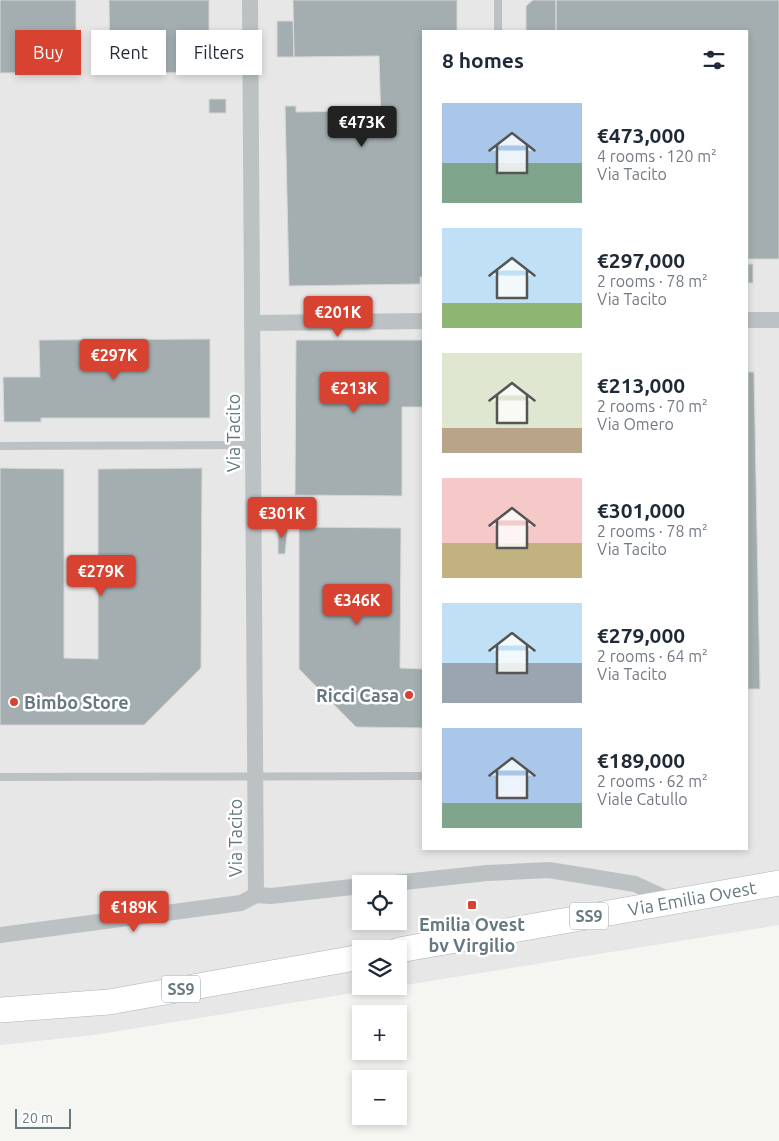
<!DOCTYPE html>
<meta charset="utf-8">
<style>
body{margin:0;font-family:Ubuntu,sans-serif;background:#f6f6f7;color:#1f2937;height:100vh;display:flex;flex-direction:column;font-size:19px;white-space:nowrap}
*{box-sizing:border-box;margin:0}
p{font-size:16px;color:#747a83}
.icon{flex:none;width:28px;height:28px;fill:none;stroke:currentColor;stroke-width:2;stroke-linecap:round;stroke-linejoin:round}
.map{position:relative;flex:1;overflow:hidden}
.panel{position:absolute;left:422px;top:30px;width:326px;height:820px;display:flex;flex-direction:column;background:#fff;border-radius:0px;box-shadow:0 2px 8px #0003}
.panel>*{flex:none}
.top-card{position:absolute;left:15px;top:30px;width:332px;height:45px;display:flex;gap:10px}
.fabs{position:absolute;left:352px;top:875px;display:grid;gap:10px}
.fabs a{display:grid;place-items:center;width:55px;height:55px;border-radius:0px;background:#fff;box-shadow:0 2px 8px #0003;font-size:25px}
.scale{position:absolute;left:15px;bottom:12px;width:56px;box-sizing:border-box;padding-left:5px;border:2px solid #667981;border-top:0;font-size:14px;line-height:18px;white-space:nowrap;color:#667981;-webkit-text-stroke:4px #fff;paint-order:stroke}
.price{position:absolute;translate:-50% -42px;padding:0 11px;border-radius:5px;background:#d84230;color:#fff;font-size:16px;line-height:32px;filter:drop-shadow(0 1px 2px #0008)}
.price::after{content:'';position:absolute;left:50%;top:30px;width:15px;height:11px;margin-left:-8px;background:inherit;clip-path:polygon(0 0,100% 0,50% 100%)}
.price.on{background:#222;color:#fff}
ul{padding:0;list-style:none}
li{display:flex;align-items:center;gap:15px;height:125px;padding:0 20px}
li span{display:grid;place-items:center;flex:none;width:140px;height:100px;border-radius:0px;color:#555}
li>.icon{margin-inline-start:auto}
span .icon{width:60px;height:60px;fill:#fffc;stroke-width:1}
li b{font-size:21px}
h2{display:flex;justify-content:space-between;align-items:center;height:60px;padding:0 20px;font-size:21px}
.pill{padding:0 18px;border-radius:0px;background:#fff;box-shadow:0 2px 8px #0003;font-size:18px;line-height:45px}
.pill.on{background:#d84230;color:#fff}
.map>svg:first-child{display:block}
.built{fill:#e6e7e6;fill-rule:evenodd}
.building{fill:#a4aeb1;stroke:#d7d7d5}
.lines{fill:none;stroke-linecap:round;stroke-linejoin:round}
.primary-casing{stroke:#aeb4b7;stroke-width:26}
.lane{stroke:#bcc2c4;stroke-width:8}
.street{stroke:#bcc2c4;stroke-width:16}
.primary{stroke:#fff;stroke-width:25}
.poi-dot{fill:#d84230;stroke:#fff;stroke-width:2}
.labels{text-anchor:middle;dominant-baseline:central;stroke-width:5;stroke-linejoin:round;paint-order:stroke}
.shield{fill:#fff;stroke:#94a1a7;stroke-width:1}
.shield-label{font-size:16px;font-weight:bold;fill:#667981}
.street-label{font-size:18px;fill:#667981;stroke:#fff}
.poi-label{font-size:18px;font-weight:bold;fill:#667981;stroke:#fff;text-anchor:end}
</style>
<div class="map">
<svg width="779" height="1141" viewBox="0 0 779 1141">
<rect width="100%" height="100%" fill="#f5f5f2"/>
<path class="built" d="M 0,0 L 779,0 L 779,925 L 399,986 L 399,949 L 361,949 L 361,986 L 396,986 L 94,1035 L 0,1045 ZM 424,31 L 748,31 L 748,849 L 424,849 ZM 361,884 L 399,884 L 399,921 L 361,921 Z"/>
<path class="building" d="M 0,0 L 76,0 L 76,72 L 0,73 Z
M 109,0 L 209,0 L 209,72 L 110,73 Z
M 293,0 L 457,0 L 457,31 L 424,31 L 424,277 L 420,277 L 420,284 L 289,286 L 285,106 L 296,106 L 296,112 L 363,111 L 363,122 L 381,122 L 379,56 L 294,57 Z
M 533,0 L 556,0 L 556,31 L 526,31 L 526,6 Z
M 556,0 L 779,0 L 779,259 L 748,259 L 748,31 L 556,31 Z
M 277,21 L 293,21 L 294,57 L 277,57 Z
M 209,99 L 226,99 L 226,113 L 209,113 Z
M 748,264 L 753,264 L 753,283 L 748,283 Z
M 210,339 L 210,418 L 41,418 L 41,422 L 4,422 L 3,377 L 40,377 L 39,340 Z
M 296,340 L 424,340 L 424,407 L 402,407 L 402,496 L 295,495 Z
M 748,372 L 754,372 L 760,689 L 748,689 Z
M 0,468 L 64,469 L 64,658 L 98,659 L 98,469 L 202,468 L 201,668 L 144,725 L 0,725 Z
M 278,526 L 288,526 L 285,554 L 278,554 Z
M 299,527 L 401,528 L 400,668 L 424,669 L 424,728 L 356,727 L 299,669 Z"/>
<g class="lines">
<g class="primary-casing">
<path id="primary" d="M 399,950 L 779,883
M 0,1010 L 109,1002 L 361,957"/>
</g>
<path class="lane" d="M 498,31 L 498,0
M 0,446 L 253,445
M 0,777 L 424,776"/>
<path class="street" d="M 250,0 L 256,895
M 748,320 L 779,320
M 252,323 L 424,321
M 385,884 L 487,873 L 549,870 L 635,884 L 672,901
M 0,935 L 241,903 L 256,895 L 271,896 L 361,886"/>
<use href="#primary" class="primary"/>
</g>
<g class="poi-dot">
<circle cx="409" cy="695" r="5"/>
<circle cx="14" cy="702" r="5"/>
<rect x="467" y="900" width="10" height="10" rx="2.5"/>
</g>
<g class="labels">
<g class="shield">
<rect x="570" y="902.5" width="38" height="27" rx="4"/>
<rect x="162" y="975.5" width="38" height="27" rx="4"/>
</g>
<g class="shield-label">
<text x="589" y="916">SS9</text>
<text x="181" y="989">SS9</text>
</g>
<g class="street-label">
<text transform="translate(233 433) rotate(-90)">Via Tacito</text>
<text transform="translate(235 838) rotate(-90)">Via Tacito</text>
<text transform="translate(692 898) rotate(-10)">Via Emilia Ovest</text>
</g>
<g class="poi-label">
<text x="399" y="695">Ricci Casa</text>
<text x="24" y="702" text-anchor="start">Bimbo Store</text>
<text x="472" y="924" text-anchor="middle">Emilia Ovest<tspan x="472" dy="21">bv Virgilio</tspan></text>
</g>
</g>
</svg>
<div class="fabs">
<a><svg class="icon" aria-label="locate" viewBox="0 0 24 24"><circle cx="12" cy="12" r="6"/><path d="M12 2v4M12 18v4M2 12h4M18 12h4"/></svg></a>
<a><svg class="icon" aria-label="layers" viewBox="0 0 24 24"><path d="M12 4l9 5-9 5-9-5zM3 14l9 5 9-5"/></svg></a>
<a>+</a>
<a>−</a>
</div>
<div class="scale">20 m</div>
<b class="price on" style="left:362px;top:148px">€473K</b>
<b class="price" style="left:338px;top:338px">€201K</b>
<b class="price" style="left:114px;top:381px">€297K</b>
<b class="price" style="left:354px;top:414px">€213K</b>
<b class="price" style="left:282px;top:539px">€301K</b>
<b class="price" style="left:101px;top:597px">€279K</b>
<b class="price" style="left:357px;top:626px">€346K</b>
<b class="price" style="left:134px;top:933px">€189K</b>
<div class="top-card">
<a class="pill on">Buy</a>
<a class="pill">Rent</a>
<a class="pill">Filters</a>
</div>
<section class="panel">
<h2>8 homes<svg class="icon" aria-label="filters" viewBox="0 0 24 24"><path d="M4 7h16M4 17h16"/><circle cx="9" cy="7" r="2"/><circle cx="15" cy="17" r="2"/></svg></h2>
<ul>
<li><span style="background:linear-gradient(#a9c7e8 60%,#7fa58c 0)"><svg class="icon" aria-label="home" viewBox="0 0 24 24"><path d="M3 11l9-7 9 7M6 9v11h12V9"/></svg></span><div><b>€473,000</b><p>4 rooms · 120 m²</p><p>Via Tacito</p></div></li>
<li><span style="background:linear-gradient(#bfe0f5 75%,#8fb573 0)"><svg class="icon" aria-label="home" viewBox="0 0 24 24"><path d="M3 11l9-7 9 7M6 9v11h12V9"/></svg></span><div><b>€297,000</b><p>2 rooms · 78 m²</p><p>Via Tacito</p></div></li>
<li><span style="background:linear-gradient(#dfe7d0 75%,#b9a48a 0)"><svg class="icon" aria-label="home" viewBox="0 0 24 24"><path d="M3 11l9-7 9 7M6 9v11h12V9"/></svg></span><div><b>€213,000</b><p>2 rooms · 70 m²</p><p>Via Omero</p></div></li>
<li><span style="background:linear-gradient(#f6c9c9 65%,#c2b280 0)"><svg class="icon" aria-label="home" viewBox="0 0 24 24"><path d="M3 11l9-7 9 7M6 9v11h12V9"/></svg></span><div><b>€301,000</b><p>2 rooms · 78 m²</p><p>Via Tacito</p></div></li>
<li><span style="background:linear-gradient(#bfe0f5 60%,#9aa5b1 0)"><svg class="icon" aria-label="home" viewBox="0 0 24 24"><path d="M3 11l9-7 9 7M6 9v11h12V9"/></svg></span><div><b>€279,000</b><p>2 rooms · 64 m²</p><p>Via Tacito</p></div></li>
<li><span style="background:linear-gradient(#a9c7e8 75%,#7fa58c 0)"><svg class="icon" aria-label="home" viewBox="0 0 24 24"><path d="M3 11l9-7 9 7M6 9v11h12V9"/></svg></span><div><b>€189,000</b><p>2 rooms · 62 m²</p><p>Viale Catullo</p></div></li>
</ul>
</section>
</div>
